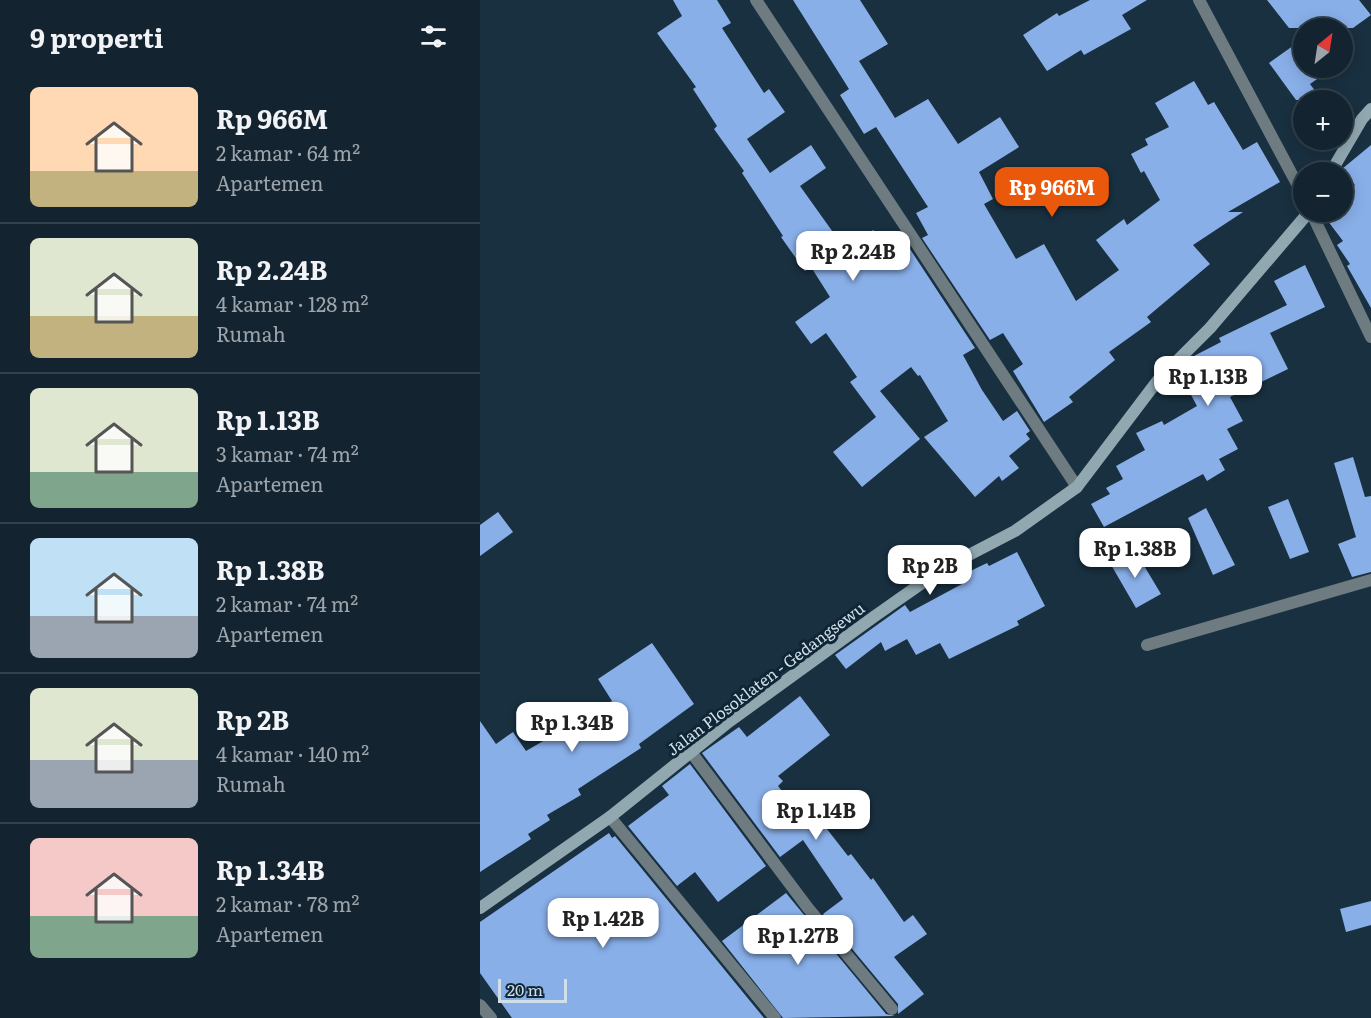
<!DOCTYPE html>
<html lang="id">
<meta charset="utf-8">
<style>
body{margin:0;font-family:Literata,serif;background:#20303c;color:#f1f3f6;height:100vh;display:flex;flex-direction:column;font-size:22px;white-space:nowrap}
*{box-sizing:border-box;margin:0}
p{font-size:20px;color:#9da4ab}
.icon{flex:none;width:33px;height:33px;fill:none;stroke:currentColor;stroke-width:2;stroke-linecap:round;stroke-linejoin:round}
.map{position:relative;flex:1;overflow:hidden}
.drawer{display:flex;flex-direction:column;background:#132430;width:480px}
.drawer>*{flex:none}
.needle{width:39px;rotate:30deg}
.buttons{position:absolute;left:813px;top:18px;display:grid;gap:12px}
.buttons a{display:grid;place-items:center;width:60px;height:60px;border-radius:50%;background:#132430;box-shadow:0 3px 15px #0003,0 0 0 2px #32414c;font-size:30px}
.scale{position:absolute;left:18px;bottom:15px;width:69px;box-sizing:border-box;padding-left:6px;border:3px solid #d1dfe9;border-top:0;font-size:16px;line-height:21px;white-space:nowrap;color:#d1dfe9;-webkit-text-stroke:4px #0f2636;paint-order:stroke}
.price{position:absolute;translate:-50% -51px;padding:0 14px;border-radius:12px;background:#fff;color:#222;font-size:20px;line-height:39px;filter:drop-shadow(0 2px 3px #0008)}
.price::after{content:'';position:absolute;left:50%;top:36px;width:18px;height:14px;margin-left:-9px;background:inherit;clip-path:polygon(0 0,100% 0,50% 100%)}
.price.active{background:#ea580c;color:#fff}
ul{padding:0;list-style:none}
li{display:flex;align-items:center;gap:18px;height:150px;padding:0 30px}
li+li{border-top:2px solid #32414c}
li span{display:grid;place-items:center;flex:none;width:168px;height:120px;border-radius:9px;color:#555}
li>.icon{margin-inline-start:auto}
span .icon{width:72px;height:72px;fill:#fffc;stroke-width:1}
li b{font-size:26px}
h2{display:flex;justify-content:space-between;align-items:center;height:72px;padding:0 30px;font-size:26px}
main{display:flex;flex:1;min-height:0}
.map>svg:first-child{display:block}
.building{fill:#89afe9}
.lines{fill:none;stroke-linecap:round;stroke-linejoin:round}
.street{stroke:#6e7c81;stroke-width:12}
.secondary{stroke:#91a8b1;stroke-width:12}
.labels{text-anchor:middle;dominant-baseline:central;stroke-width:6;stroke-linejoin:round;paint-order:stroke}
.street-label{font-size:16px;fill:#d1dfe9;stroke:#0f2636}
</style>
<main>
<section class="drawer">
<h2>9 properti<svg class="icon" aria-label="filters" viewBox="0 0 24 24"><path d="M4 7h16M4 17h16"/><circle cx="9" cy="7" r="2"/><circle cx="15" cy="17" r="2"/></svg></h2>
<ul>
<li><span style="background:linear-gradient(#ffd9b3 70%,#c2b280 0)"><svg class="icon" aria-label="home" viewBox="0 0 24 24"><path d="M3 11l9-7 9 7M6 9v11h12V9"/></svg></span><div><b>Rp 966M</b><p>2 kamar · 64 m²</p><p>Apartemen</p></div></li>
<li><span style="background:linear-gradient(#dfe7d0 65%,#c2b280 0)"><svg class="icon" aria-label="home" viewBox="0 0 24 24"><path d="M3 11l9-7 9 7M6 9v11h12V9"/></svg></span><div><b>Rp 2.24B</b><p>4 kamar · 128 m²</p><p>Rumah</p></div></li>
<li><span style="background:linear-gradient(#dfe7d0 70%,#7fa58c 0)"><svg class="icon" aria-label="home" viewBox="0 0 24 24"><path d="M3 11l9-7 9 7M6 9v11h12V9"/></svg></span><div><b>Rp 1.13B</b><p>3 kamar · 74 m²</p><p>Apartemen</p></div></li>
<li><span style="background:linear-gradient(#bfe0f5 65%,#9aa5b1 0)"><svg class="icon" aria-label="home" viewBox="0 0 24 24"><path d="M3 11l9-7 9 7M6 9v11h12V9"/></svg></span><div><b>Rp 1.38B</b><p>2 kamar · 74 m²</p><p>Apartemen</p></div></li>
<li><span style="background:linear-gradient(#dfe7d0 60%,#9aa5b1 0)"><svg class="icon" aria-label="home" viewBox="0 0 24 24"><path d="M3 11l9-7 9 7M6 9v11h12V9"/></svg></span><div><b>Rp 2B</b><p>4 kamar · 140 m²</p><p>Rumah</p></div></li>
<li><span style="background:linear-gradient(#f6c9c9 65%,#7fa58c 0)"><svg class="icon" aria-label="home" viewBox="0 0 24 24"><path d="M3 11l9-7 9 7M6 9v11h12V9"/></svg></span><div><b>Rp 1.34B</b><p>2 kamar · 78 m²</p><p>Apartemen</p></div></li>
</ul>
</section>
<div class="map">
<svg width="891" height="1018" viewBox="0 0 891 1018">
<rect width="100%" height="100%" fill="#193040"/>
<path class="building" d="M 193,0 L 237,0 L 251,23 L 242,28 L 284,93 L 289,89 L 305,112 L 267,139 L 290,173 L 331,145 L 346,168 L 320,186 L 365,249 L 393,230 L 409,253 L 428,246 L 495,348 L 483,355 L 502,390 L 523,421 L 537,411 L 550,431 L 546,434 L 550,439 L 529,456 L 539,468 L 522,481 L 519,476 L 495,497 L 444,437 L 468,421 L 440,375 L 438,376 L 431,367 L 400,391 L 440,439 L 382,487 L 353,452 L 396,417 L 370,382 L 377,377 L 346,333 L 331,344 L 315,322 L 350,297 L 331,267 L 325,271 L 301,237 L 303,236 L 262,173 L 264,171 L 234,129 L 237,126 L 213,89 L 216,87 L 177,33 L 202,16 Z
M 313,0 L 380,0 L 408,44 L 379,61 L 415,118 L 448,99 L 478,144 L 520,117 L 539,147 L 499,172 L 513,199 L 504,204 L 536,259 L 564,244 L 596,301 L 639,270 L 616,240 L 644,219 L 647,225 L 680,200 L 664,171 L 661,173 L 651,154 L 668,145 L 665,139 L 689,127 L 675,103 L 714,81 L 728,105 L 734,102 L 763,150 L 777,142 L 800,182 L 748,212 L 763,212 L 713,245 L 730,264 L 667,317 L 671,322 L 629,352 L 635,360 L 589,397 L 593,402 L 564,422 L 533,371 L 543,364 L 523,333 L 510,340 L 442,238 L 448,235 L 436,213 L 448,207 L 396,127 L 384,134 L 360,95 L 369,89 Z
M 610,0 L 667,0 L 642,15 L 651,29 L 604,55 L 601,50 L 567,71 L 543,35 L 577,13 L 579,16 Z
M 787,0 L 879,0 L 891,15 L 873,28 L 809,28 Z
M 824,38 L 824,68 L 853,68 L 830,84 L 842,100 L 816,100 L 789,63 Z
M 891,145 L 891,308 L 867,266 L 870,264 L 857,245 L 863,241 L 841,212 L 862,212 L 862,194 L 875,185 L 862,169 Z
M 825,265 L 845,307 L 790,333 L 808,369 L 750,397 L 763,421 L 747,429 L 758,449 L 739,459 L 745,470 L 727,481 L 723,474 L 624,527 L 611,504 L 630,494 L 626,488 L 643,479 L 636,466 L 665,450 L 656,433 L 682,421 L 684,425 L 717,406 L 698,371 L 712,357 L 741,342 L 739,338 L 807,305 L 794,281 Z
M 873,457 L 885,497 L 891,496 L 891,572 L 872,577 L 858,544 L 876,537 L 854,463 Z
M 808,499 L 829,552 L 810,559 L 788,507 Z
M 726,508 L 755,565 L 733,575 L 708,518 Z
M 18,512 L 33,532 L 0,556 L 0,525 Z
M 654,549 L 681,594 L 656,608 L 630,563 Z
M 537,552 L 565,606 L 537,621 L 539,625 L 469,659 L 460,643 L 436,655 L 427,639 L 405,651 L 401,642 L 366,669 L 355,655 L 425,605 L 430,612 L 482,584 L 478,577 L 507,563 L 509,566 Z
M 172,643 L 214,704 L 159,744 L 161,748 L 98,789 L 101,795 L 67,815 L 70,820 L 48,834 L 51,839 L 0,872 L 0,721 L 16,744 L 33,732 L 46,751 L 132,701 L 118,679 Z
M 320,696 L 350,735 L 298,776 L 303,781 L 298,786 L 319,813 L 329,806 L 368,856 L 371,854 L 391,880 L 393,878 L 424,922 L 433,915 L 447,934 L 414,957 L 444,994 L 418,1014 L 418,1004 L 343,914 L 363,899 L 323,840 L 300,857 L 222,753 L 259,727 L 267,737 Z
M 210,764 L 286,866 L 238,902 L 215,872 L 197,886 L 148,826 L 189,795 L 182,786 Z
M 129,833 L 132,838 L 135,836 L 284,1018 L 32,1018 L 0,973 L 0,922 Z
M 306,893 L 406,1014 L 415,1016 L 303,1018 L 242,941 Z
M 891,901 L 891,925 L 866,932 L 860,909 Z"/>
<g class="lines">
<path class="street" d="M 276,0 L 597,487
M 719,0 L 824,197
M 831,212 L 891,337
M 667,645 L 891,580
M 211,752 L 328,908 L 412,1009
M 130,817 L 295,1018
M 0,1005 L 11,1018"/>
<path class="secondary" d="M 851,172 L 882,119 L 891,109
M 0,908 L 130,817 L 246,724 L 395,616 L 462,569 L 535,531 L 597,487 L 678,380 L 730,328 L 829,212"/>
</g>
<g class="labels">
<g class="street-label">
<text transform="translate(285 678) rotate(-37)">Jalan Plosoklaten - Gedangsewu</text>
</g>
</g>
</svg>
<div class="buttons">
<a><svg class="needle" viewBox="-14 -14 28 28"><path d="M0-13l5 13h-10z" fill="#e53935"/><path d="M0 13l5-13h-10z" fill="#9da4ab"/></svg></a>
<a>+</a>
<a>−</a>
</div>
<div class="scale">20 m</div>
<b class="price active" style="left:572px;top:218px">Rp 966M</b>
<b class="price" style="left:373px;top:282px">Rp 2.24B</b>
<b class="price" style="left:728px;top:407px">Rp 1.13B</b>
<b class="price" style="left:655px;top:579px">Rp 1.38B</b>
<b class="price" style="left:450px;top:596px">Rp 2B</b>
<b class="price" style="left:92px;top:753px">Rp 1.34B</b>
<b class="price" style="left:336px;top:841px">Rp 1.14B</b>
<b class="price" style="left:123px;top:949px">Rp 1.42B</b>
<b class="price" style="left:318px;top:966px">Rp 1.27B</b>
</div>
</main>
